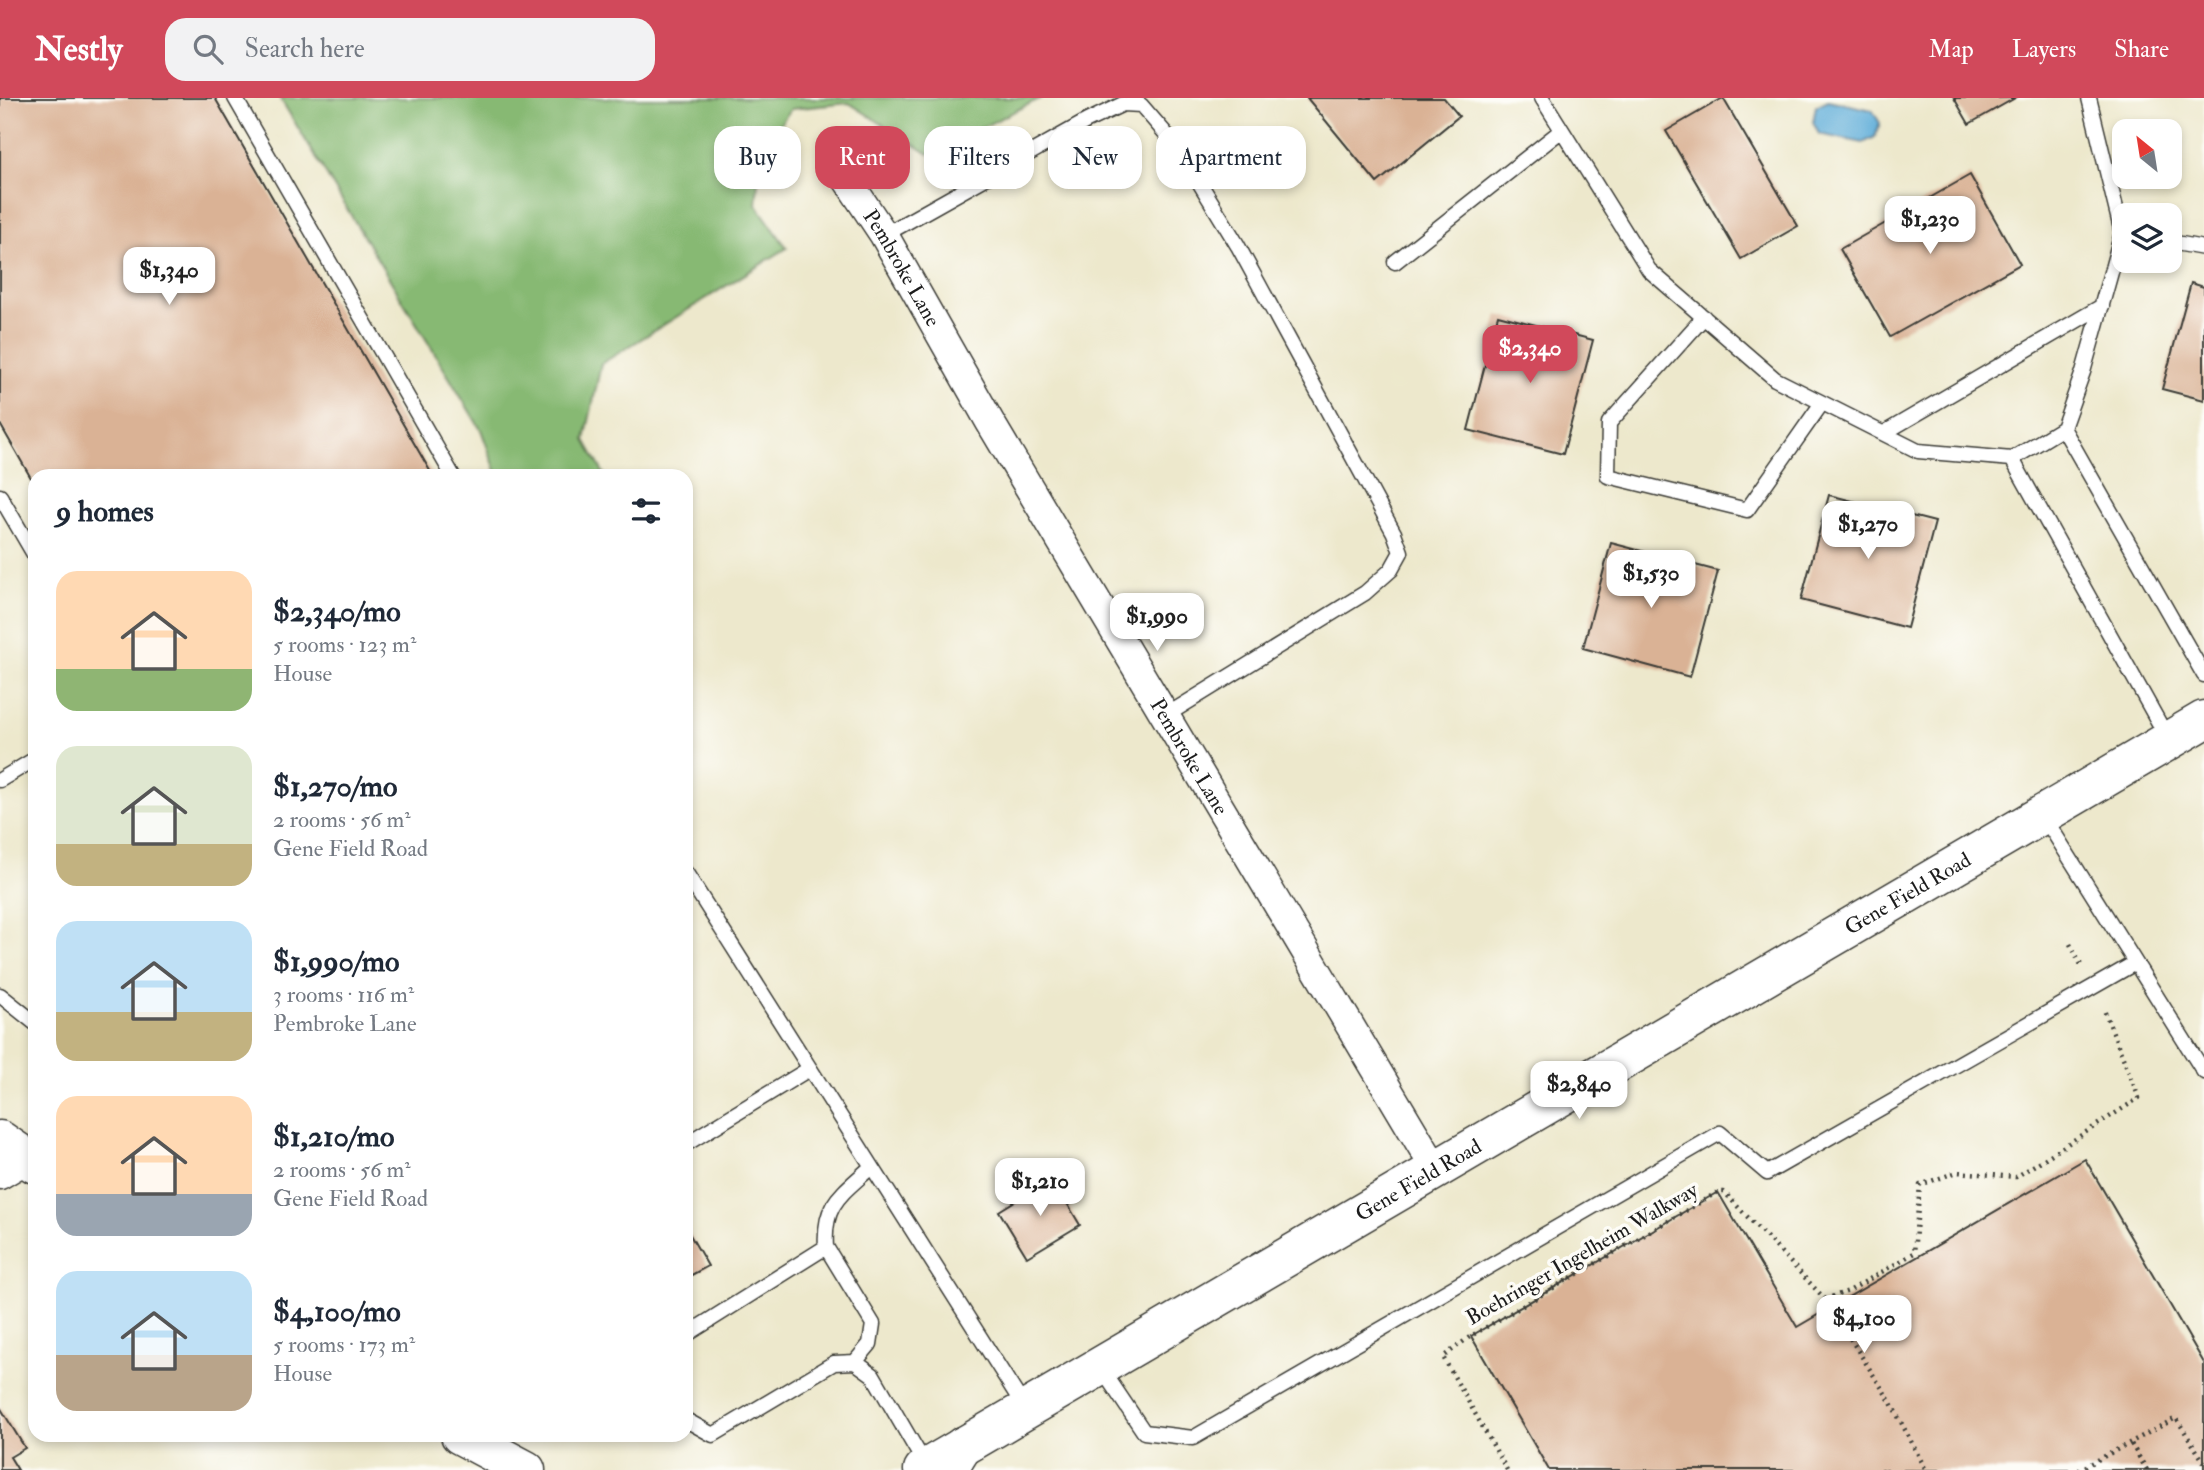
<!DOCTYPE html>
<meta charset="utf-8">
<style>
body{margin:0;font-family:"IM FELL Double Pica",serif;background:#f2f2f3;color:#1f2937;height:100vh;display:flex;flex-direction:column;font-size:26px;white-space:nowrap}
*{box-sizing:border-box;margin:0}
p{font-size:23px;color:#747a83}
.icon{flex:none;width:38px;height:38px;fill:none;stroke:currentColor;stroke-width:2;stroke-linecap:round;stroke-linejoin:round}
.map{position:relative;flex:1;overflow:hidden}
.sheet{position:absolute;left:28px;top:371px;width:665px;height:973px;display:flex;flex-direction:column;background:#fff;border-radius:21px;box-shadow:0 4px 10px #0003}
.sheet>*{flex:none}
.banner{position:absolute;left:714px;top:28px;width:665px;height:63px;display:flex;gap:14px}
.needle{width:46px;rotate:330deg}
.buttons{position:absolute;left:2112px;top:21px;display:grid;gap:14px}
.buttons a{display:grid;place-items:center;width:70px;height:70px;border-radius:14px;background:#fff;box-shadow:0 4px 10px #0003;font-size:35px}
.price{position:absolute;translate:-50% -60px;padding:0 16px;border-radius:14px;background:#fff;color:#222;font-size:23px;line-height:46px;filter:drop-shadow(0 2px 4px #0008)}
.price::after{content:'';position:absolute;left:50%;top:42px;width:21px;height:16px;margin-left:-10px;background:inherit;clip-path:polygon(0 0,100% 0,50% 100%)}
.price.selected{background:#d1495b;color:#fff}
ul{padding:0;list-style:none}
li{display:flex;align-items:center;gap:21px;height:175px;padding:0 28px}
li span{display:grid;place-items:center;flex:none;width:196px;height:140px;border-radius:21px;color:#555}
li>.icon{margin-inline-start:auto}
span .icon{width:84px;height:84px;fill:#fffc;stroke-width:1}
li b{font-size:30px}
h2{display:flex;justify-content:space-between;align-items:center;height:84px;padding:0 28px;font-size:30px}
.pill{padding:0 24px;border-radius:21px;background:#fff;box-shadow:0 4px 10px #0003;font-size:24px;line-height:63px}
.pill.selected{background:#d1495b;color:#fff}
header{display:flex;align-items:center;gap:42px;box-sizing:border-box;height:98px;padding:0 35px;background:#d1495b;color:#fff}
header strong{font-size:33px}
nav{display:flex;gap:38px;margin-inline-start:auto;font-size:24px}
.search{width:490px;height:63px;background:#f2f2f3;display:flex;align-items:center;gap:18px;box-sizing:border-box;padding:0 24px;border-radius:21px;color:#747a83;font-size:26px}
.map>svg:first-child{display:block}
.forest{fill:#87b973;stroke:#526a48;stroke-width:2}
.water{fill:#60aed9;stroke:#3e657a;stroke-width:2}
.building{fill:#dab295}
.lines{fill:none;stroke-linecap:round;stroke-linejoin:round}
.lane-casing{stroke:#3b3b36;stroke-width:17}
.street-casing{stroke:#3b3b36;stroke-width:31}
.secondary-casing{stroke:#3b3b36;stroke-width:41}
.primary-casing{stroke:#3b3b36;stroke-width:41}
.path{stroke:#3b3b36;stroke-width:4.5;stroke-dasharray:2 5;stroke-linecap:butt}
.lane{stroke:#fff;stroke-width:14}
.street{stroke:#fff;stroke-width:28}
.secondary{stroke:#fff;stroke-width:38}
.primary{stroke:#fff;stroke-width:38}
.labels{text-anchor:middle;dominant-baseline:central;stroke-width:7;stroke-linejoin:round;paint-order:stroke}
.street-label{font-size:21px;fill:#1c1c1c;stroke:#fdfcf7}
</style>
<header>
<strong>Nestly</strong>
<div class="search"><svg class="icon" aria-label="search" viewBox="0 0 24 24"><circle cx="10" cy="10" r="6"/><path d="M15 15l6 6"/></svg>Search here</div>
<nav><a>Map</a><a>Layers</a><a>Share</a></nav>
</header>
<div class="map">
<svg width="2204" height="1372" viewBox="0 0 2204 1372">
<rect width="100%" height="100%" fill="#fdfcf7"/>
<filter id="ink" filterUnits="userSpaceOnUse"><feTurbulence type="fractalNoise" baseFrequency=".0143" numOctaves="2"/><feDisplacementMap in="SourceGraphic" scale="14" xChannelSelector="R" yChannelSelector="G"/><feConvolveMatrix kernelMatrix="1 2 1 2 8 2 1 2 1" color-interpolation-filters="sRGB"/></filter>
<filter id="wash" filterUnits="userSpaceOnUse"><feTurbulence type="fractalNoise" baseFrequency=".00686" numOctaves="4" result="noise"/><feDisplacementMap in="SourceGraphic" scale="28" xChannelSelector="R" yChannelSelector="G"/><feGaussianBlur stdDeviation="1.57" result="paint"/><feColorMatrix in="noise" values="0 0 0 0 0 0 0 0 0 0 0 0 0 0 0 0 0 1.4 0 .05"/><feComposite in="paint" operator="in"/></filter>
<g filter="url(#wash)">
<rect width="100%" height="100%" fill="#ede8cc"/>
<path class="forest" d="M 280,0 L 1041,0 L 929,56 L 849,5 L 791,11 L 761,53 L 756,106 L 787,150 L 601,266 L 585,342 L 605,378 L 498,378 L 481,332 Z"/>
<path class="water" d="M 1828,2 L 1872,12 L 1880,25 L 1875,39 L 1863,45 L 1819,36 L 1813,24 L 1816,8 Z"/>
<g id="blocks">
<path class="building" d="M 0,0 L 215,0 L 433,378 L 35,378 L 35,387 L 0,326 Z
M 1307,0 L 1444,0 L 1459,18 L 1377,85 Z
M 1723,0 L 1798,128 L 1741,161 L 1666,33 Z
M 1954,0 L 2015,0 L 1969,26 Z
M 1970,77 L 2020,166 L 1890,239 L 1840,151 Z
M 2191,185 L 2204,189 L 2204,302 L 2162,291 Z
M 1498,217 L 1593,242 L 1563,356 L 1468,332 Z
M 1829,397 L 1935,424 L 1907,530 L 1801,502 Z
M 1611,445 L 1718,473 L 1690,579 L 1583,550 Z
M 2085,1061 L 2204,1265 L 2204,1372 L 1549,1372 L 1471,1238 L 1718,1094 L 1797,1229 Z
M 1052,1080 L 1080,1127 L 1027,1159 L 999,1113 Z
M 686,1130 L 708,1168 L 686,1180 Z
M 0,1309 L 25,1350 L 10,1359 L 18,1372 L 0,1372 Z"/>
</g>
</g>
<g filter="url(#ink)">
<use href="#blocks" fill-opacity="0" stroke="#3b3b36" stroke-width="2"/>
<g class="lines">
<g class="lane-casing">
<path id="lane" d="M 235,0 L 453,378
M 1542,0 L 1649,172 L 1775,281 L 1918,353 L 2012,361 L 2063,330 L 2083,274 L 2122,135 L 2089,0
M 884,137 L 1087,23 L 1123,6 L 1141,7 L 1179,51 L 1238,148 L 1394,435 L 1401,454 L 1391,472 L 1365,495 L 1165,618
M 2170,144 L 2204,150
M 1395,164 L 1562,32
M 1704,219 L 1609,325 L 1608,378 L 1747,412 L 1822,305
M 2063,330 L 2204,577
M 1884,335 L 2102,208
M 2012,361 L 2168,641
M 0,398 L 35,458
M 0,682 L 35,661
M 2044,719 L 2204,974
M 686,775 L 1025,1310
M 0,897 L 35,925
M 686,1046 L 809,971
M 826,1149 C 823,1105 841,1097 871,1069
M 686,1237 L 826,1149 L 873,1226 L 870,1246 L 855,1264
M 1101,1270 L 1144,1334 L 1193,1340 L 1720,1035 L 1767,1075 L 2135,865
M 686,1322 L 713,1337 L 834,1265 L 855,1264 L 873,1277 L 926,1368"/>
</g>
<g class="street-casing">
<g id="street">
<path id="s1" d="M 836,65 L 884,137 L 990,324 L 1436,1072"/>
<path d="M 0,1077 L 27,1061"/>
</g>
</g>
<g class="secondary-casing">
<g id="secondary">
<path id="s2" d="M 923,1372 L 2204,622"/>
</g>
</g>
<g class="primary-casing">
<path id="primary" d="M 0,1042 L 35,1066
M 460,1337 L 526,1372
M 948,1372 L 963,1348"/>
</g>
<path class="path" d="M 2070,846 L 2081,867
M 1825,1201 L 1849,1193 L 1914,1155 L 1920,1087 L 1957,1074 L 2016,1079 L 2139,1000 L 2104,912
M 1507,1372 L 1443,1259 L 1471,1238 L 1718,1094 L 1724,1094 L 1825,1201 L 1890,1303 L 1926,1372
M 2079,1372 L 2176,1320 L 2204,1364
M 2147,1372 L 2130,1344 L 2147,1372"/>
<use href="#lane" class="lane"/>
<use href="#street" class="street"/>
<use href="#secondary" class="secondary"/>
<use href="#primary" class="primary"/>
</g>
</g>
<g class="labels">
<g class="street-label">
<text stroke="none"><textPath href="#s1" startOffset="124">Pembroke Lane</textPath></text>
<text stroke="none"><textPath href="#s1" startOffset="691">Pembroke Lane</textPath></text>
<text stroke="none"><textPath href="#s2" startOffset="1141">Gene Field Road</textPath></text>
<text stroke="none"><textPath href="#s2" startOffset="574">Gene Field Road</textPath></text>
<text transform="translate(1582 1156) rotate(-30)">Boehringer Ingelheim Walkway</text>
</g>
</g>
</svg>
<div class="buttons">
<a><svg class="needle" viewBox="-14 -14 28 28"><path d="M0-13l5 13h-10z" fill="#e53935"/><path d="M0 13l5-13h-10z" fill="#747a83"/></svg></a>
<a><svg class="icon" aria-label="layers" viewBox="0 0 24 24"><path d="M12 4l9 5-9 5-9-5zM3 14l9 5 9-5"/></svg></a>
</div>
<b class="price" style="left:1930px;top:158px">$1,230</b>
<b class="price" style="left:169px;top:209px">$1,340</b>
<b class="price selected" style="left:1530px;top:287px">$2,340</b>
<b class="price" style="left:1868px;top:463px">$1,270</b>
<b class="price" style="left:1651px;top:512px">$1,530</b>
<b class="price" style="left:1157px;top:555px">$1,990</b>
<b class="price" style="left:1579px;top:1023px">$2,840</b>
<b class="price" style="left:1040px;top:1120px">$1,210</b>
<b class="price" style="left:1864px;top:1257px">$4,100</b>
<div class="banner">
<a class="pill">Buy</a>
<a class="pill selected">Rent</a>
<a class="pill">Filters</a>
<a class="pill">New</a>
<a class="pill">Apartment</a>
</div>
<section class="sheet">
<h2>9 homes<svg class="icon" aria-label="filters" viewBox="0 0 24 24"><path d="M4 7h16M4 17h16"/><circle cx="9" cy="7" r="2"/><circle cx="15" cy="17" r="2"/></svg></h2>
<ul>
<li><span style="background:linear-gradient(#ffd9b3 70%,#8fb573 0)"><svg class="icon" aria-label="home" viewBox="0 0 24 24"><path d="M3 11l9-7 9 7M6 9v11h12V9"/></svg></span><div><b>$2,340/mo</b><p>5 rooms · 123 m²</p><p>House</p></div></li>
<li><span style="background:linear-gradient(#dfe7d0 70%,#c2b280 0)"><svg class="icon" aria-label="home" viewBox="0 0 24 24"><path d="M3 11l9-7 9 7M6 9v11h12V9"/></svg></span><div><b>$1,270/mo</b><p>2 rooms · 56 m²</p><p>Gene Field Road</p></div></li>
<li><span style="background:linear-gradient(#bfe0f5 65%,#c2b280 0)"><svg class="icon" aria-label="home" viewBox="0 0 24 24"><path d="M3 11l9-7 9 7M6 9v11h12V9"/></svg></span><div><b>$1,990/mo</b><p>3 rooms · 116 m²</p><p>Pembroke Lane</p></div></li>
<li><span style="background:linear-gradient(#ffd9b3 70%,#9aa5b1 0)"><svg class="icon" aria-label="home" viewBox="0 0 24 24"><path d="M3 11l9-7 9 7M6 9v11h12V9"/></svg></span><div><b>$1,210/mo</b><p>2 rooms · 56 m²</p><p>Gene Field Road</p></div></li>
<li><span style="background:linear-gradient(#bfe0f5 60%,#b9a48a 0)"><svg class="icon" aria-label="home" viewBox="0 0 24 24"><path d="M3 11l9-7 9 7M6 9v11h12V9"/></svg></span><div><b>$4,100/mo</b><p>5 rooms · 173 m²</p><p>House</p></div></li>
</ul>
</section>
</div>
